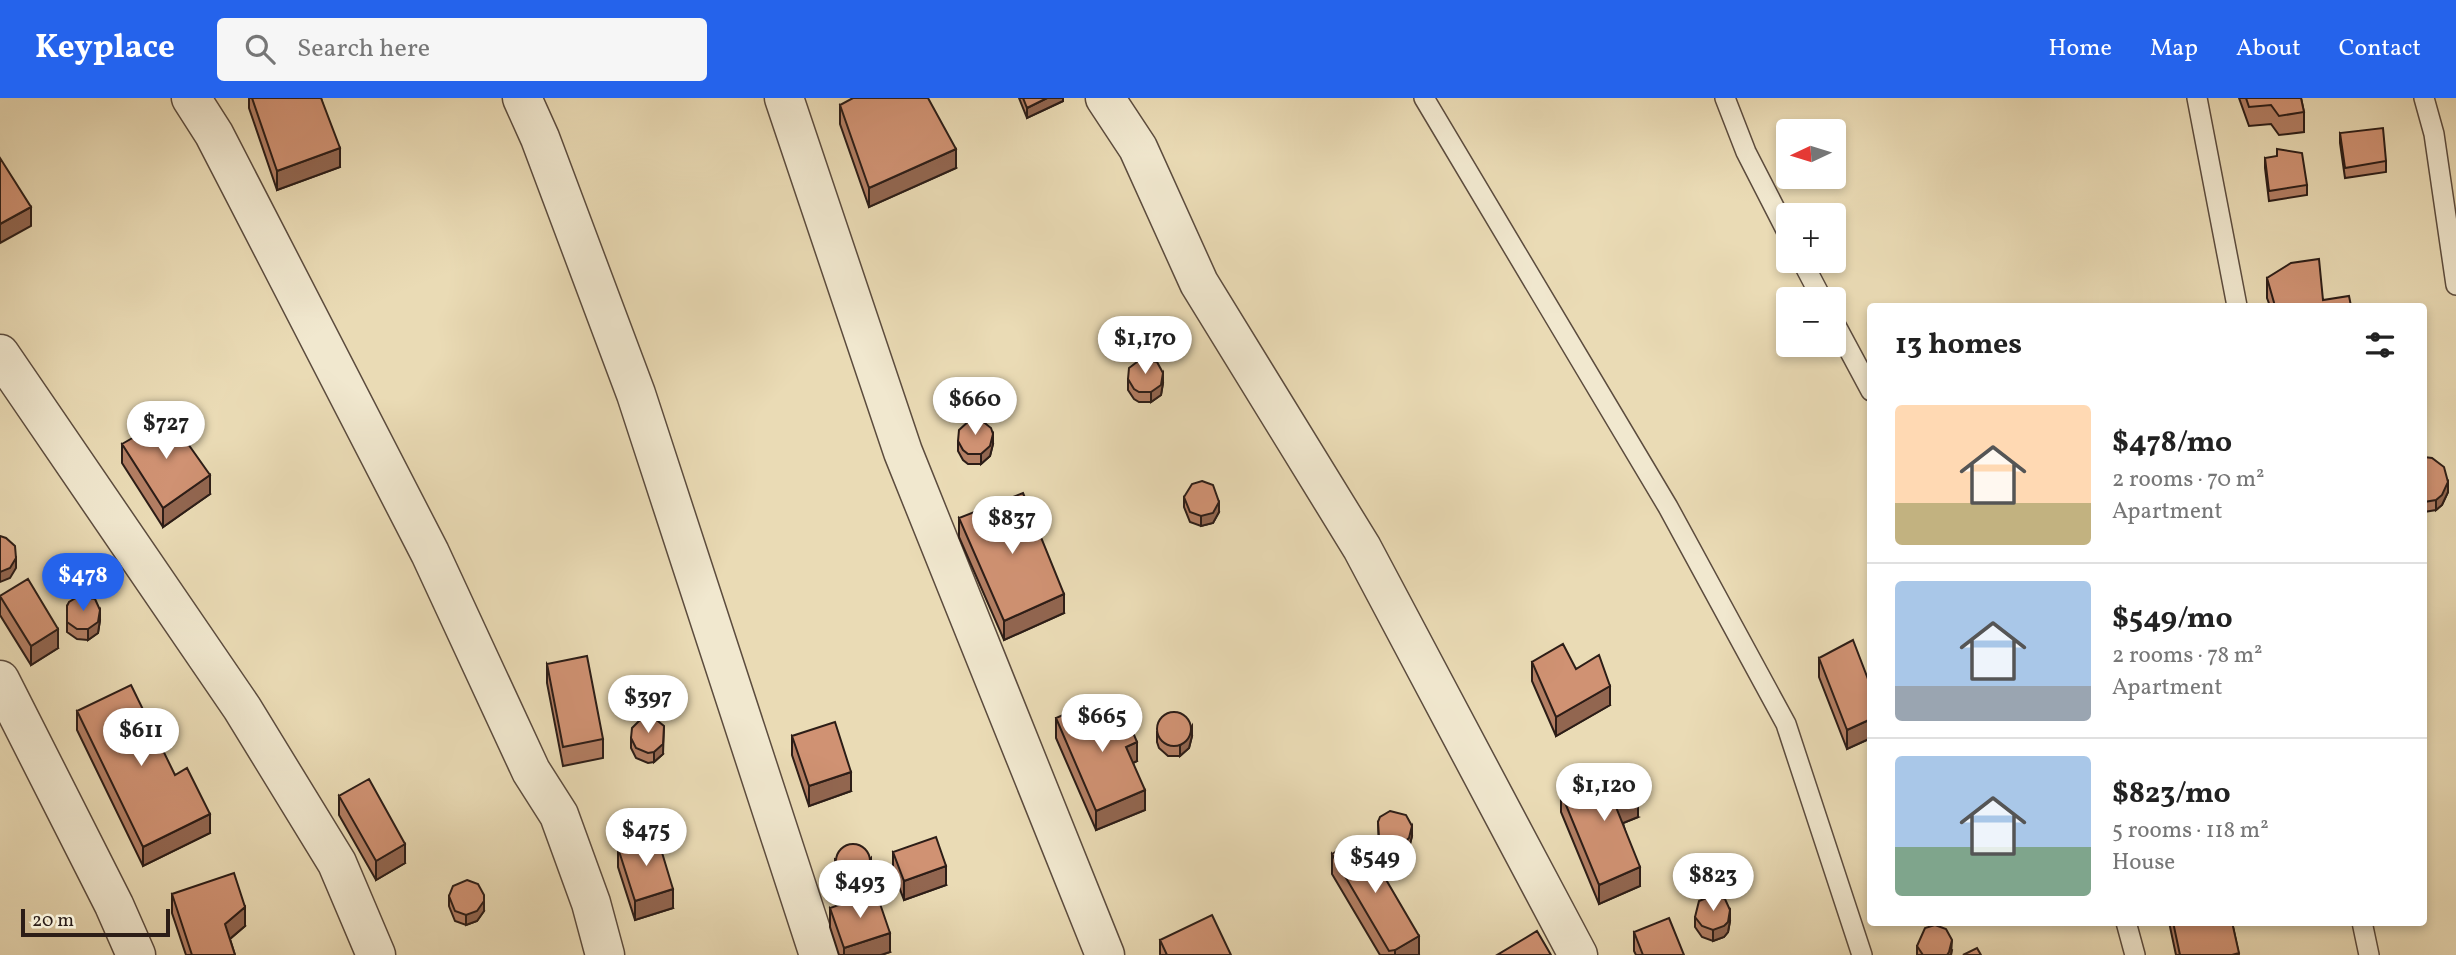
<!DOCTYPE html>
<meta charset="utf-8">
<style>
body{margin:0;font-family:Vollkorn,serif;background:#f6f6f6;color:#222;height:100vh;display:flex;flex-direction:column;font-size:26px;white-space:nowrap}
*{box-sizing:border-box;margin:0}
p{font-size:23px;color:#767676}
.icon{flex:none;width:38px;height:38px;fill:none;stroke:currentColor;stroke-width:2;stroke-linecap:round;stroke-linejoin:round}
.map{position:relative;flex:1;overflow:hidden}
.drawer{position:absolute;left:1867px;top:205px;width:560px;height:623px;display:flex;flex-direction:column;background:#fff;border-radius:7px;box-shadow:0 4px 10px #0003}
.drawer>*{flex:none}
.needle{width:46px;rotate:266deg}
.tools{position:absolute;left:1776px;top:21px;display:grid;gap:14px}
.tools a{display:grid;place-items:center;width:70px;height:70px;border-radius:7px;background:#fff;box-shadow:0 4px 10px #0003;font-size:35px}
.scale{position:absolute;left:21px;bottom:18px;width:149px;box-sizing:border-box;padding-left:7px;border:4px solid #2c1d17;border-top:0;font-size:19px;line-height:24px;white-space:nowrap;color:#2c1d17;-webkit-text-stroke:5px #f1e8cf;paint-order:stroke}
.price{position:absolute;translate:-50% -60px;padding:0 16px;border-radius:24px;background:#fff;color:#222;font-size:23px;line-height:46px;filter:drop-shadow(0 2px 4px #0008)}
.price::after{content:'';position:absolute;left:50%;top:42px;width:21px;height:16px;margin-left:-10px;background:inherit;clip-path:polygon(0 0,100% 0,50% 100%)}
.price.selected{background:#2563eb;color:#fff}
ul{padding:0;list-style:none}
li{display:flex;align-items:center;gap:21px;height:175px;padding:0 28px}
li+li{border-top:2px solid #e0e0e0}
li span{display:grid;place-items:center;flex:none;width:196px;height:140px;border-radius:7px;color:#555}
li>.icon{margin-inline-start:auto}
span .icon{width:84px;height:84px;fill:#fffc;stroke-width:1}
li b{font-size:30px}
h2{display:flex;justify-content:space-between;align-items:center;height:84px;padding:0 28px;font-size:30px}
header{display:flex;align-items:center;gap:42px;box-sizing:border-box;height:98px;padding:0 35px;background:#2563eb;color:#fff}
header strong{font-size:33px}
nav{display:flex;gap:38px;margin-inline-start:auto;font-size:24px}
.search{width:490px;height:63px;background:#f6f6f6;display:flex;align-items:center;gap:18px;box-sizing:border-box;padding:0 24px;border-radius:7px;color:#767676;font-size:26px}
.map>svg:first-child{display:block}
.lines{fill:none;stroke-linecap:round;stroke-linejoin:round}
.lane-casing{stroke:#5c4c3e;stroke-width:22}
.street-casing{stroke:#5c4c3e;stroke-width:41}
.lane{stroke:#f1e8cf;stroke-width:19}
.street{stroke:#f1e8cf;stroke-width:38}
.wall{fill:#b37e63;stroke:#2c1d17;stroke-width:2}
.shaded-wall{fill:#926650;stroke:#2c1d17;stroke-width:2}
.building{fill:#d09273;stroke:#2c1d17;stroke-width:2}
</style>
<header>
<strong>Keyplace</strong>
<div class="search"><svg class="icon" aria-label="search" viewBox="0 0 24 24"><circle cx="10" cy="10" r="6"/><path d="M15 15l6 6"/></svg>Search here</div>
<nav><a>Home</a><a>Map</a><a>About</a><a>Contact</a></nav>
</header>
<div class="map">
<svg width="2456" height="857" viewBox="0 0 2456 857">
<rect width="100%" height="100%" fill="#eadbb5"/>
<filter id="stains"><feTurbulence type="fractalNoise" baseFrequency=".00286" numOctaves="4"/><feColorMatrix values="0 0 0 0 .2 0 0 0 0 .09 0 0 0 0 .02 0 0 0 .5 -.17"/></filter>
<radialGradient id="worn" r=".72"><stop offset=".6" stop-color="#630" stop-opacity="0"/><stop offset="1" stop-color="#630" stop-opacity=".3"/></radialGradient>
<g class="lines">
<g class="lane-casing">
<path id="lane" d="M 1424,0 L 1668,409 L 1786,626 L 1862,857
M 1725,0 L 1746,54 L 1788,136
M 2197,0 L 2237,208
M 2424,0 L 2434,36 L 2456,187
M 1802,163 L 1822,201
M 1834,224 L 1871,293
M 2126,824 L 2135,857
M 2362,824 L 2369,857"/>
</g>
<g class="street-casing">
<path id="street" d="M 191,0 L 214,36 L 430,455 L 531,673 L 559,717 L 591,805 L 605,857
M 522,0 L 540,40 L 636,296 L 819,857
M 784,0 L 903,354 L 1105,857
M 1105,0 L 1138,50 L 1199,185 L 1362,450 L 1578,857
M 0,256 L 242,610 L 337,765 L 376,857
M 0,582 L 114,807 L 136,857"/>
</g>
<use href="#lane" class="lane"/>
<use href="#street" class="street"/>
</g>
<path class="wall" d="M 249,0 L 321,0 L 340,69 L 277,92 L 249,10 Z
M 1019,0 L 1063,0 L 1063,3 L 1027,20 Z
M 2239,0 L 2301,0 L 2304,14 L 2304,34 L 2279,37 L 2271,26 L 2249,28 Z
M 840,7 L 956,70 L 869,109 L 840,26 Z
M 2340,35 L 2386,63 L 2386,74 L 2345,80 L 2340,45 Z
M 2265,60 L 2307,87 L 2307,97 L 2269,103 L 2265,70 Z
M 2267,180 L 2323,202 L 2351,208 L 2270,208 L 2267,200 Z
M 1128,281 L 1163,285 L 1161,297 L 1151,304 L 1139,304 L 1134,301 L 1128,292 Z
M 958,343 L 993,346 L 990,358 L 981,366 L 968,366 L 963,362 L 958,353 Z
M 122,346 L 210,396 L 163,429 L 122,365 Z
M 2424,359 L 2448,394 L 2442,407 L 2436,412 L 2424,414 Z
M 1184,399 L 1219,414 L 1213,425 L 1201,428 L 1190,424 L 1184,409 Z
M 959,420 L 1064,515 L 1004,542 L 959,439 Z
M 0,498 L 58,550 L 31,567 L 0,517 Z
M 67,508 L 100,522 L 98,535 L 88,542 L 77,541 L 67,534 Z
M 1819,560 L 1871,589 L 1871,640 L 1847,651 L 1819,579 Z
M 1532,564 L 1576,571 L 1610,607 L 1556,638 L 1532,583 Z
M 547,566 L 603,641 L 603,660 L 563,668 L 547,585 Z
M 77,613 L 175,677 L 210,735 L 143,768 L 77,632 Z
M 1056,620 L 1101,622 L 1137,663 L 1133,665 L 1145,712 L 1096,732 L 1056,640 Z
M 1157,634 L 1192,638 L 1189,650 L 1180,658 L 1168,658 L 1159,650 L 1157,644 Z
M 792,638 L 851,693 L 809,708 L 792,657 Z
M 631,640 L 663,656 L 654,664 L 648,665 L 636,660 L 631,650 Z
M 1561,695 L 1638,719 L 1623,725 L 1640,788 L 1599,806 L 1561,714 Z
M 339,698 L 405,765 L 376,782 L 339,717 Z
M 1378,724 L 1412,738 L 1409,750 L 1400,758 L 1388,757 L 1379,750 Z
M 618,750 L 673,810 L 635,822 L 618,769 Z
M 893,754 L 946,787 L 904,802 L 893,773 Z
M 1332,756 L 1419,857 L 1380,857 L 1332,776 Z
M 835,761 L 871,770 L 868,782 L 865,787 L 853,791 L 841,786 L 835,771 Z
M 172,796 L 245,828 L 230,841 L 235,857 L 186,857 L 172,815 Z
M 449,798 L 484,813 L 477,823 L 466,827 L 455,823 L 449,808 Z
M 830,810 L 890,854 L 881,857 L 839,857 L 830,829 Z
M 1695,819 L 1730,823 L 1728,834 L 1724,839 L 1713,843 L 1702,839 L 1695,829 Z
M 2169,824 L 2232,824 L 2239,857 L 2176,857 Z
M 1634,834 L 1684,857 L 1636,857 L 1634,853 Z
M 1160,842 L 1231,857 L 1160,857 Z
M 1917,848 L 1952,852 L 1951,857 L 1917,857 Z"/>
<path class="shaded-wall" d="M 1047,0 L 1063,0 L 1063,3 L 1027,20 L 1027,10 Z
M 340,50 L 340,69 L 277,92 L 277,73 Z
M 956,51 L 956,70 L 869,109 L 869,90 Z
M 31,109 L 31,128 L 0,145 L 0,126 Z
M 1163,275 L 1163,285 L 1161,297 L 1151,304 L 1151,294 Z
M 993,336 L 993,346 L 990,358 L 981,366 L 981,356 Z
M 210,377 L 210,396 L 163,429 L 163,410 Z
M 2448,384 L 2448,394 L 2442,407 L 2436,412 L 2436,402 Z
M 1219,404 L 1219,414 L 1213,425 L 1201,428 L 1201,418 Z
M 16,460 L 16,470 L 10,480 L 0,484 L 0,474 Z
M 1064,496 L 1064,515 L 1004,542 L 1004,523 Z
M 100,512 L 100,522 L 98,535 L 88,542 L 88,531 Z
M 58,531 L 58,550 L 31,567 L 31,548 Z
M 1610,588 L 1610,607 L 1556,638 L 1556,619 Z
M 1871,621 L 1871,640 L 1847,651 L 1847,632 Z
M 664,628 L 663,656 L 654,664 L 654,654 Z
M 1192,628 L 1192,638 L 1189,650 L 1180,658 L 1180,648 Z
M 1137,644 L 1137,663 L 1126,668 L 1126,649 Z
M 851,674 L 851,693 L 809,708 L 809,688 Z
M 1145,692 L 1145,712 L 1096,732 L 1096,713 Z
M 1638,700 L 1638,719 L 1616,728 L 1616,709 Z
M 210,716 L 210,735 L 143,768 L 143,749 Z
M 1412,728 L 1412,738 L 1409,750 L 1400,758 L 1400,748 Z
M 405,746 L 405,765 L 376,782 L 376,763 Z
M 871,760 L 871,770 L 868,782 L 865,787 L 853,791 L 853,780 Z
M 946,768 L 946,787 L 904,802 L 904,783 Z
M 1640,769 L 1640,788 L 1599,806 L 1599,787 Z
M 673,791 L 673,810 L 635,822 L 635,803 Z
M 484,803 L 484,813 L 477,823 L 466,827 L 466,817 Z
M 245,809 L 245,828 L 225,845 L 225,826 Z
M 1730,812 L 1730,823 L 1728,834 L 1724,839 L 1713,843 L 1713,832 Z
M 890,835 L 890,854 L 881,857 L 844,857 L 844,850 Z
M 1419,838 L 1419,857 L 1395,857 L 1395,852 Z
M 1952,842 L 1951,857 L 1947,857 Z"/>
<path class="building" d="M 252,0 L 321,0 L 340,50 L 277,73 Z
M 853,0 L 928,0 L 956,51 L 869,90 L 840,7 Z
M 1023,0 L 1047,0 L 1027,10 Z
M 2246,0 L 2301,0 L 2304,14 L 2279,18 L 2271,7 L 2249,9 Z
M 2383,30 L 2386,63 L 2345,70 L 2340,35 Z
M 2277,51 L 2302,55 L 2307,87 L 2269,93 L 2265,60 L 2277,58 Z
M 0,60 L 31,109 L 0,126 Z
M 2319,161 L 2323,202 L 2349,198 L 2351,208 L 2275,208 L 2267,180 L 2291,165 Z
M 1141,261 L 1157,264 L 1163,275 L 1161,287 L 1151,294 L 1139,294 L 1134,291 L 1128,281 L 1129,270 Z
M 169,319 L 210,377 L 163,410 L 122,346 Z
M 970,322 L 981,322 L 991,330 L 993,336 L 990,348 L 981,356 L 968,356 L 963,352 L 958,343 L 959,332 Z
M 2424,359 L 2432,360 L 2444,369 L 2448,384 L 2442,397 L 2436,402 L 2424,404 Z
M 1202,383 L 1213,387 L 1219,404 L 1213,415 L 1201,418 L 1190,414 L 1184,399 L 1192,386 Z
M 1023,395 L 1064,496 L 1004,523 L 959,420 Z
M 0,438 L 6,440 L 15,448 L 16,460 L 10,470 L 0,474 Z
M 28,481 L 58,531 L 31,548 L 0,498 Z
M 79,498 L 95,501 L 100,512 L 98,524 L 88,531 L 77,531 L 67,524 L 67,508 L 69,504 Z
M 1853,542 L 1871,589 L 1871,621 L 1847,632 L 1819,560 Z
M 1563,546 L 1576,571 L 1599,557 L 1610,588 L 1556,619 L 1532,564 Z
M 587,558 L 603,641 L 563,649 L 547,566 Z
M 131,587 L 175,677 L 187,670 L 210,716 L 143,749 L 77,613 Z
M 1093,604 L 1101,622 L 1124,613 L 1137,644 L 1126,649 L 1145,692 L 1096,713 L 1056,620 Z
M1157 631a17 17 0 1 1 34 0a17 17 0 1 1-34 0Z
M 643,619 L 654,620 L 664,628 L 663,646 L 654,654 L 648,655 L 636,650 L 631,640 L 632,630 Z
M 835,624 L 851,674 L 809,688 L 792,638 Z
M 1625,668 L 1638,700 L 1616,709 L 1640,769 L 1599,787 L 1561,695 Z
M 369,681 L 405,746 L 376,763 L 339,698 Z
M 1390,713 L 1406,717 L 1412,728 L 1409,740 L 1400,748 L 1388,747 L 1379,739 L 1378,724 L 1380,719 Z
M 657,738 L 673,791 L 635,803 L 618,750 Z
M 936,739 L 946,768 L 904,783 L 893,754 Z
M 1361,739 L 1419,838 L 1395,852 L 1389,853 L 1332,756 Z
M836 763a17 17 0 1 1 34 0a17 17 0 1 1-34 0Z
M 234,775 L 245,809 L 225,826 L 235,857 L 192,857 L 172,796 Z
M 467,782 L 478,786 L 484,797 L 484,803 L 477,813 L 466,817 L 455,813 L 449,798 L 453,788 Z
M 876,794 L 890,835 L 844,850 L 830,810 Z
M 1714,797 L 1725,801 L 1730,812 L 1728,824 L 1724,828 L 1713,832 L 1702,828 L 1695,819 L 1699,803 Z
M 1212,817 L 1231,857 L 1167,857 L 1160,842 Z
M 1669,820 L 1684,857 L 1643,857 L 1634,834 Z
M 2173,824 L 2232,824 L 2239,855 L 2232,857 L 2180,857 Z
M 1935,827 L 1946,831 L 1952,842 L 1949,854 L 1947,857 L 1923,857 L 1917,848 L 1925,830 Z
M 1537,833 L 1551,857 L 1497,857 Z
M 1977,850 L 1981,857 L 1963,857 Z"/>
<rect width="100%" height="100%" filter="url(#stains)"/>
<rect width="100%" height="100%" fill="url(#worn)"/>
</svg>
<div class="tools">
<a><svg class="needle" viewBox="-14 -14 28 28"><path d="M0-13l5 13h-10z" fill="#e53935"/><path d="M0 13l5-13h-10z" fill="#767676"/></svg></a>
<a>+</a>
<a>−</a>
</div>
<div class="scale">20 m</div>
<b class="price" style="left:1145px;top:278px">$1,170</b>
<b class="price" style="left:975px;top:339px">$660</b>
<b class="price" style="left:166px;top:363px">$727</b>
<b class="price" style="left:1012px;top:458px">$837</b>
<b class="price selected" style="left:83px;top:515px">$478</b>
<b class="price" style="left:648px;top:637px">$397</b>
<b class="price" style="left:1102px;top:656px">$665</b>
<b class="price" style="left:141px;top:670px">$611</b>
<b class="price" style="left:1604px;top:725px">$1,120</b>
<b class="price" style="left:646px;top:770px">$475</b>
<b class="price" style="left:1375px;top:797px">$549</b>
<b class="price" style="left:1713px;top:815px">$823</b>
<b class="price" style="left:860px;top:822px">$493</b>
<section class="drawer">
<h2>13 homes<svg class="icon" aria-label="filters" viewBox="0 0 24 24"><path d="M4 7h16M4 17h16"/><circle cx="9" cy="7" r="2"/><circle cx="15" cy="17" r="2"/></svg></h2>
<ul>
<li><span style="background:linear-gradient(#ffd9b3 70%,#c2b280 0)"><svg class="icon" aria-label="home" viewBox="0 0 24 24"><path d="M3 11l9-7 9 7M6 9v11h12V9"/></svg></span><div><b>$478/mo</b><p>2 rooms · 70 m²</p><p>Apartment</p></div></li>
<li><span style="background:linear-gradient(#a9c7e8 75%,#9aa5b1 0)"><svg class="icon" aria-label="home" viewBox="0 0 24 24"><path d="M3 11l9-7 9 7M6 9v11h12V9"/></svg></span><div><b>$549/mo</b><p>2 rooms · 78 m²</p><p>Apartment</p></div></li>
<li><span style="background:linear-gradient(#a9c7e8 65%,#7fa58c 0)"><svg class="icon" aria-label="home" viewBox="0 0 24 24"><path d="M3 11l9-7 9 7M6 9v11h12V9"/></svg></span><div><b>$823/mo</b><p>5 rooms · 118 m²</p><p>House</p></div></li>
</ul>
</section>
</div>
